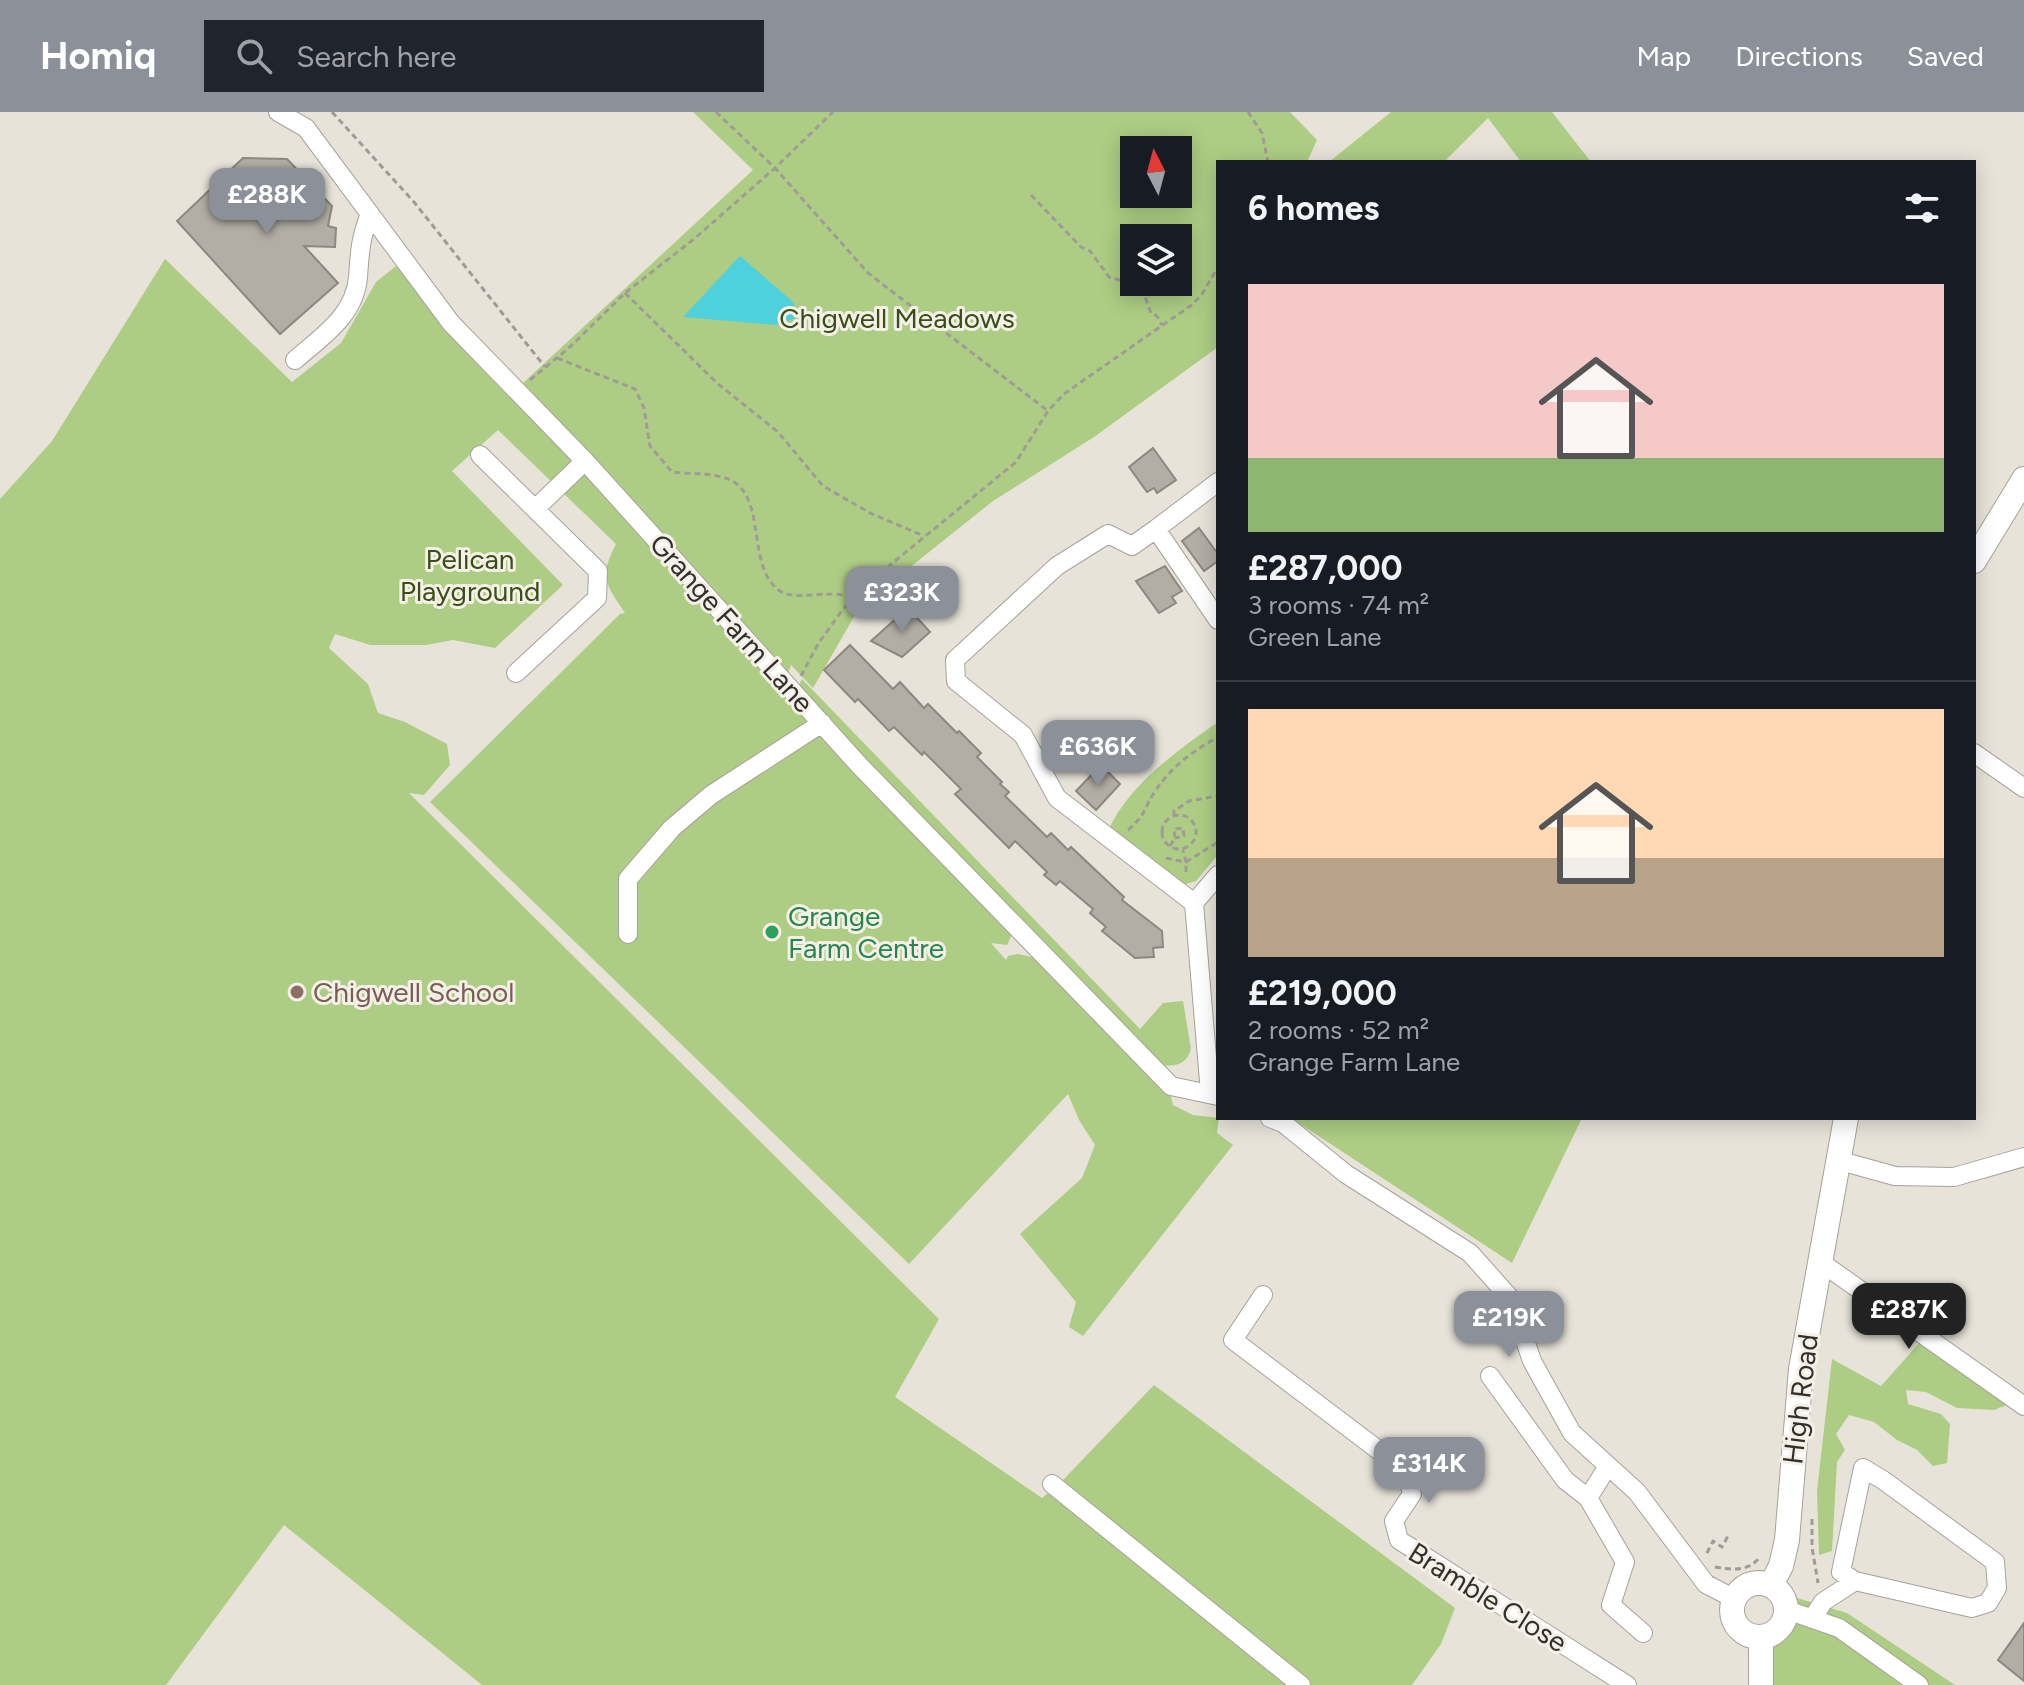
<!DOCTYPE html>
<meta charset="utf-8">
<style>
body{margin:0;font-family:Figtree,sans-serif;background:#20242c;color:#f1f3f6;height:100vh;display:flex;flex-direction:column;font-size:30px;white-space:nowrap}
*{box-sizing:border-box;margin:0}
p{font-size:26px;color:#9ea1a6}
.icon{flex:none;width:44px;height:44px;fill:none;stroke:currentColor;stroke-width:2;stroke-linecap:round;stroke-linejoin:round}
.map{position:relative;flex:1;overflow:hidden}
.side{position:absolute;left:1216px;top:48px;width:760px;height:960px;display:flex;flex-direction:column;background:#171b24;border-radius:0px;box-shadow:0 4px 20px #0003}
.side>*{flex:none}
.needle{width:52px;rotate:354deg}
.controls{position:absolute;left:1120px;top:24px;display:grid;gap:16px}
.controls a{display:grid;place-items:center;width:72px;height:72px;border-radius:0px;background:#171b24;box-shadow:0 4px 20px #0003;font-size:40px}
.price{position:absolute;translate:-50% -68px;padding:0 18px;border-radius:16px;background:#8c9099;color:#fff;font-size:26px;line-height:52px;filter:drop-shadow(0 2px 4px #0008)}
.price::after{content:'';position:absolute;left:50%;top:48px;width:24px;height:18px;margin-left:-12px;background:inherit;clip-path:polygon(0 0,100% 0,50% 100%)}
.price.selected{background:#222;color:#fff}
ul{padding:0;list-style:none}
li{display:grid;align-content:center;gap:16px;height:424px;padding:0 32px}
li+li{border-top:2px solid #363941}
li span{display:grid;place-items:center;height:248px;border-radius:0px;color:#555}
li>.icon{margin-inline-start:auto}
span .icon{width:144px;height:144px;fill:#fffc;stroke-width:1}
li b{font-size:34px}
h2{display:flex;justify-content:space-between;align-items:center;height:96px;padding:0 32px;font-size:34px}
header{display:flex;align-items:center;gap:48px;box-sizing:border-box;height:112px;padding:0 40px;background:#8c9099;color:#fff}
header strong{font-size:38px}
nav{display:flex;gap:44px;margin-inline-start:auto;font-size:28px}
.search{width:560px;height:72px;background:#20242c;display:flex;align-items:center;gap:20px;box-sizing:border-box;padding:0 28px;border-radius:0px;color:#9ea1a6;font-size:30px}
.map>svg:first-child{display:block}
.green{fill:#adcd84;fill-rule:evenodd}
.water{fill:#4ed1dc}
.building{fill:#b2aea5;stroke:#8c887f;stroke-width:2}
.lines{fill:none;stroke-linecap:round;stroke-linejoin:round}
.minor-casing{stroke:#a6a299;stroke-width:20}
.major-casing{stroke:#a6a299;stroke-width:26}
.path{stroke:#9f9c95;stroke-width:3;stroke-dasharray:6 4;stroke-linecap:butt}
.minor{stroke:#fff;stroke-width:18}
.major{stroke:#fff;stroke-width:24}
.leisure-dot{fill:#2e9e5b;stroke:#f5f0e7;stroke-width:3}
.education-dot{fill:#8d6e63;stroke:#f5f0e7;stroke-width:3}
.labels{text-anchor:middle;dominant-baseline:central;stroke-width:6;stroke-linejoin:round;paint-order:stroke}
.park-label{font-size:28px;fill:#394f16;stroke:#f5f0e7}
.street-label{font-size:28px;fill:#32302d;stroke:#f5f0e7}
.leisure-label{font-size:28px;fill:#27864d;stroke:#f5f0e7;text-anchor:start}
.education-label{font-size:28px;fill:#785e54;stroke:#f5f0e7;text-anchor:start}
</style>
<header>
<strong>Homiq</strong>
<div class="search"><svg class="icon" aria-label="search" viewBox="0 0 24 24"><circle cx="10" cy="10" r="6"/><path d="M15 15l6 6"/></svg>Search here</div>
<nav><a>Map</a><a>Directions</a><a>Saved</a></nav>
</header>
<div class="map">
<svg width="2024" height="1573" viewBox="0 0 2024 1573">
<rect width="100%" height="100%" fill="#e7e3d9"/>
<path class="green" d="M 693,0 L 1290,0 L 1317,28 L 1307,50 L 1218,50 L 1218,235 L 1094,325 L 993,389 L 859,496 L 813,576 L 791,553 L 787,565 L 530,284 L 533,281 L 523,271 L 753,58 ZM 1134,38 L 1178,38 L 1178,82 L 1134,82 ZM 1134,126 L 1178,126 L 1178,170 L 1134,170 Z
M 1391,0 L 1552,0 L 1591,50 L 1521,50 L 1488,6 L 1444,50 L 1329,50 Z
M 165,147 L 292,270 L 341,231 L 376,170 L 396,154 L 452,217 L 1013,820 L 1007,833 L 991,831 L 1006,848 L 1008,844 L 1018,842 L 1044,848 L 1170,980 L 1173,993 L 1193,1003 L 1219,1006 L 1217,1021 L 1233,1033 L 1083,1224 L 1069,1215 L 1076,1190 L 1020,1122 L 1082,1066 L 1095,1033 L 1079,1008 L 1068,982 L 909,1152 L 430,690 L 620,502 L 625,501 C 605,471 599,465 616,432 L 498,318 L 452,359 L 563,473 L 495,536 L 453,528 L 426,533 L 370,533 L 335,522 L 329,536 L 368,572 L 378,601 L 405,610 L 447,632 L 450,653 L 424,683 L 409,681 L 939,1207 L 895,1285 L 1042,1386 L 1064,1367 L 1154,1273 L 1455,1496 L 1441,1532 L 1412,1573 L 482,1573 L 284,1413 L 166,1573 L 0,1573 L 0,387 L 52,329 Z
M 802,567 L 1140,917 L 1163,891 L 1183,889 L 1191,937 C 1186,957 1164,957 1149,947 C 1142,943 1136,935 1130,929 L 1137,921 L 1128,928 L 796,579 Z
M 1218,610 L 1218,743 L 1196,769 L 1183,773 L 1108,719 C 1129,672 1177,639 1218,610 Z
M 1291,1006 L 1582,1006 L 1512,1151 Z
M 1921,1229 L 2009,1292 L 1994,1298 L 1957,1296 L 1926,1280 L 1906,1278 L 1908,1292 L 1941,1302 L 1950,1312 L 1947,1351 L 1933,1354 L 1917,1338 L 1897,1328 L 1874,1310 L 1849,1303 L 1836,1322 L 1845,1338 L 1837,1350 L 1832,1439 L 1819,1443 L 1817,1379 L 1832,1247 L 1881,1274 Z
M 1797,1486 L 1847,1501 L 1955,1573 L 1761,1573 L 1761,1526 L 1786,1506 L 1796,1506 Z"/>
<path class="water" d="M 740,144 L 793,190 L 799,205 L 776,213 L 683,205 Z"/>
<path class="building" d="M 243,46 L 287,47 L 332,94 L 328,114 L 336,116 L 335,135 L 304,134 L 338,171 L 280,222 L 177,109 Z
M 1153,336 L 1176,368 L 1157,381 L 1154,376 L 1147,380 L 1129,355 Z
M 1199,416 L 1218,442 L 1218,449 L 1204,459 L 1182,429 Z
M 1165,454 L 1182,479 L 1172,485 L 1176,491 L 1159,501 L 1136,469 Z
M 908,496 L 930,520 L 902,545 L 871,529 Z
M 850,533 L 893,577 L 900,570 L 924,596 L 928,592 L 957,621 L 959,619 L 981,641 L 977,645 L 1002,670 L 1000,672 L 1009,680 L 1005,684 L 1047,725 L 1051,721 L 1068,738 L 1071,735 L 1124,785 L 1122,788 L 1162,819 L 1163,835 L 1153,836 L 1154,845 L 1135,846 L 1102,819 L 1106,815 L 1090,801 L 1093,797 L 1060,769 L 1056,773 L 1044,763 L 1047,760 L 1015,729 L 1009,736 L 955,682 L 961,677 L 924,640 L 922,643 L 894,615 L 889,619 L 858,587 L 855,590 L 824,558 Z
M 1101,653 L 1120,672 L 1096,698 L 1076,679 Z
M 2024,1511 L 2024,1569 L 1998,1548 Z"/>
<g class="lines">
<g class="minor-casing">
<path id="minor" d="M 278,0 L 306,16 L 451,211 L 585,349 L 859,653 L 1171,974 L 1218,984
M 295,248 C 321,225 355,204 358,165 C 360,139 360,129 369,104
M 480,343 L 598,459 L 597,486 L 516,561
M 535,397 L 585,349
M 1156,417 L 1218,370
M 1974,641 L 2024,676
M 1194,791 L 1057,686 L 1023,623 L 956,569 L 955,548 L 1057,454 L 1108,422 L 1132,434 L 1156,417 L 1218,508
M 628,822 L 628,767 L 672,716 L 711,683 L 822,611
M 1210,981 L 1194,791 L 1218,763
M 1270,1006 L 1283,1011 L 1346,1062 L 1470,1141 L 1511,1187 L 1532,1249 L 1572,1321 L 1637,1380 L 1706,1472 L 1733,1486
M 1837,1048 L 1895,1064 L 1954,1065 L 2024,1045
M 1819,1149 L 2024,1294
M 1263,1183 L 1233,1228 L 1406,1359 L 1412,1382 L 1394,1409 L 1399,1428 L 1627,1573
M 1490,1264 L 1565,1368 L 1588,1386
M 1608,1354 L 1588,1386 L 1625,1450 L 1611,1493 L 1643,1521
M 1052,1372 L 1301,1573
M 1787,1498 L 1839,1516 L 1919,1573
M 1812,1507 L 1823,1490 L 1855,1469 L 1841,1460 L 1863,1356 L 1883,1368 L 1995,1450 L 1997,1476 L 1988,1491 L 1972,1496 L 1855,1469"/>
</g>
<g class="major-casing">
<path id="major" d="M 1974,449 L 2024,367
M1732 1498a27 27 0 1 1 54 0a27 27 0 1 1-54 0Z
M 1771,1473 L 1781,1454 L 1787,1428 L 1801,1257 L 1846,1006
M 1761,1526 L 1761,1573"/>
</g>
<path class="path" d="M 332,0 L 414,90 L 545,255
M 716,0 L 775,56 L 868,161 L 1048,299
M 1248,0 L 1262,21 L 1268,50
M 1031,83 L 1081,135 L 1090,139 L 1109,165 L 1141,174 L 1151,201 L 1157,204 L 1162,213
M 625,181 L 717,271 L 778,320 L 823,374 L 870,401 L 924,424
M 557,246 L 635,277 L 644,296 L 650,334 L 672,360 C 688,362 707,361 722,365 C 769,376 745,447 776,476 C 793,493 830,474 853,487
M 530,268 L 570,235 L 625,181 L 694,127 L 775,56 L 833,0
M 801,564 L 818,532 L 843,497 L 884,458 L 1016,350 L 1048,299 L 1064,282 L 1193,192 L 1202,182 L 1218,155
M1162 720a17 17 0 1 1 34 0a17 17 0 1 1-34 0Z
M 1174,704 L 1174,699 L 1189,689 L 1218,684
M 1128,718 C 1148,701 1143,696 1156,678 C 1172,654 1193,639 1218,625
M 1170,734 L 1175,726 L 1174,717 L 1183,716 L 1184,724 L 1175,726
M 1166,746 L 1186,750 L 1183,738
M 1186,760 L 1186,750 L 1218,730
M 1812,1407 L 1812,1435 L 1818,1471
M 1707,1441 L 1713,1429 L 1722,1435 L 1729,1422
M 1715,1455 C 1732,1458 1748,1460 1760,1445"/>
<use href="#minor" class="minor"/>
<use href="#major" class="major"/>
</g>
<circle class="leisure-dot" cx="772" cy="820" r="8"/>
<circle class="education-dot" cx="297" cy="880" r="8"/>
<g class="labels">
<g class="park-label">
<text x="897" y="206">Chigwell Meadows</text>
<text x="470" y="447">Pelican<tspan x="470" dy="32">Playground</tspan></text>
</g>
<g class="street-label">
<text transform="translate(732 511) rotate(48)">Grange Farm Lane</text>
<text transform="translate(1800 1287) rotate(-83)">High Road</text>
<text transform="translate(1488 1485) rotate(32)">Bramble Close</text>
</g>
<g class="leisure-label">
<text x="788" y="804">Grange<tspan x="788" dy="32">Farm Centre</tspan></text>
</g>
<g class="education-label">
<text x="313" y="880">Chigwell School</text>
</g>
</g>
</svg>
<div class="controls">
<a><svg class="needle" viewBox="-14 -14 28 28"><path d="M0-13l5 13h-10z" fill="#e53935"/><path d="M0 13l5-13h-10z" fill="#9ea1a6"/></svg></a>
<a><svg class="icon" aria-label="layers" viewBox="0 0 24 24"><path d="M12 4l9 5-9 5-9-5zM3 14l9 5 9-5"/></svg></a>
</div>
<b class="price" style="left:267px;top:124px">£288K</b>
<b class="price" style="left:902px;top:522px">£323K</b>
<b class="price" style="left:1098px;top:676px">£636K</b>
<b class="price selected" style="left:1909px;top:1239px">£287K</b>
<b class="price" style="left:1509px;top:1247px">£219K</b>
<b class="price" style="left:1429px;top:1393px">£314K</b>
<section class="side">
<h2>6 homes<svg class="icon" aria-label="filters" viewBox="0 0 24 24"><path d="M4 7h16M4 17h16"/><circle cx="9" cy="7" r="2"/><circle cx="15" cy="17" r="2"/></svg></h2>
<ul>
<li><span style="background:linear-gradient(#f6c9c9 70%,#8fb573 0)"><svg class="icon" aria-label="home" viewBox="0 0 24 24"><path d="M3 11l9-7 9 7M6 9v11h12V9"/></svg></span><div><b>£287,000</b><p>3 rooms · 74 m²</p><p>Green Lane</p></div></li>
<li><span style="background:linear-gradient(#ffd9b3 60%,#b9a48a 0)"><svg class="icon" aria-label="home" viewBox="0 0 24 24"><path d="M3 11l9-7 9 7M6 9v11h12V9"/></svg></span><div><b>£219,000</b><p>2 rooms · 52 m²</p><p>Grange Farm Lane</p></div></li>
</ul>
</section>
</div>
